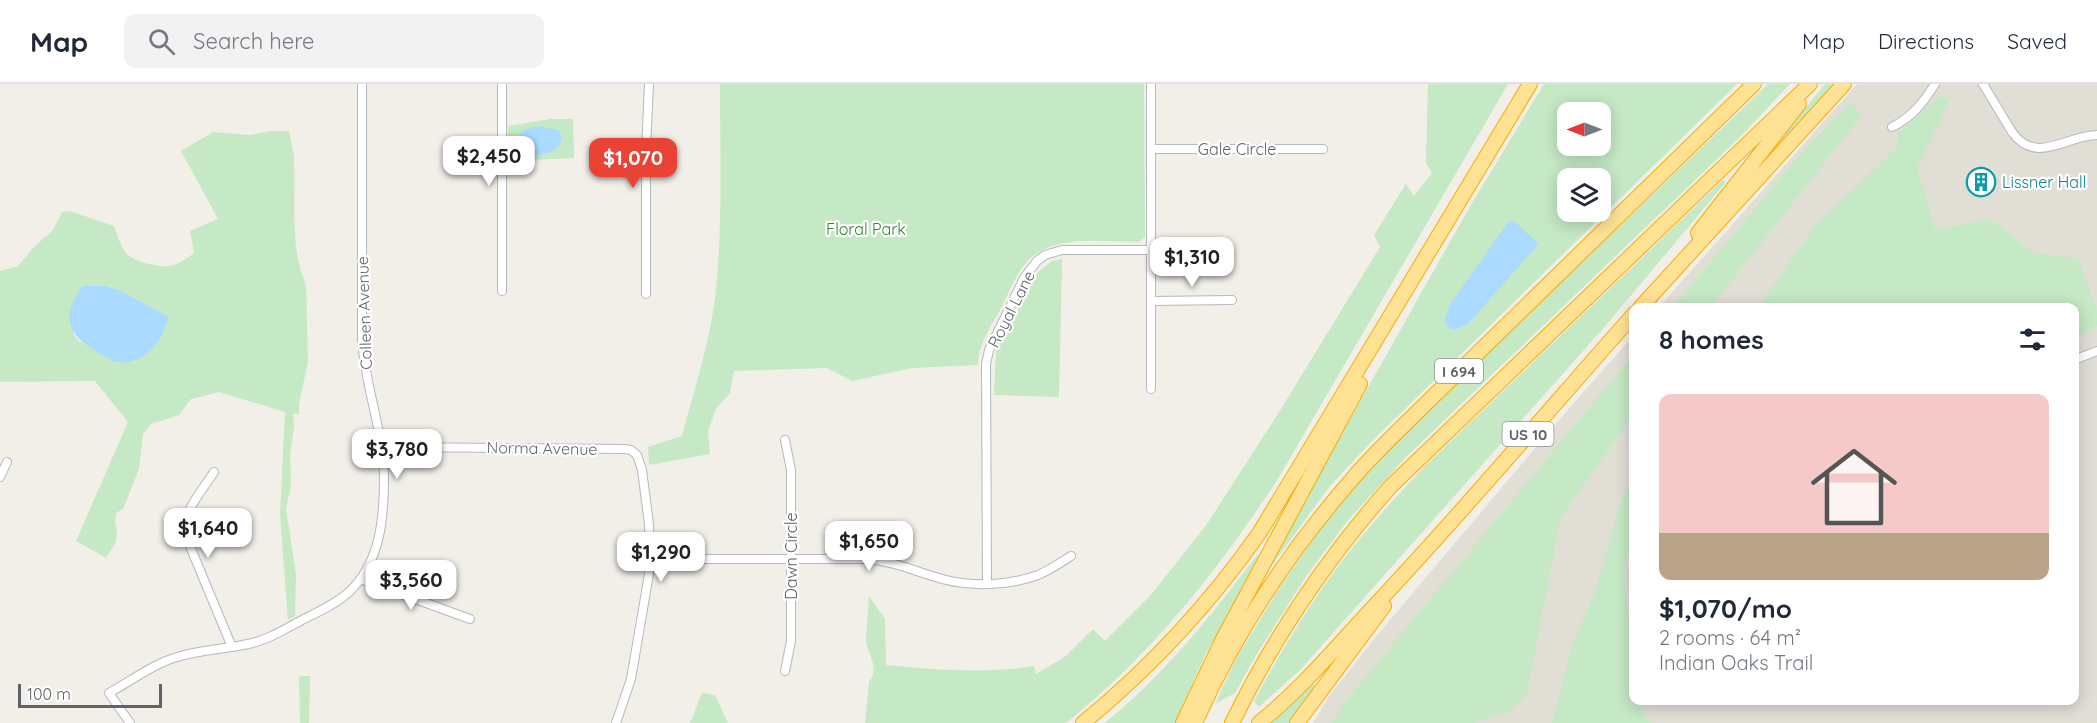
<!DOCTYPE html>
<meta charset="utf-8">
<style>
body{margin:0;font-family:Quicksand,sans-serif;background:#f2f2f3;color:#1f2937;height:100vh;display:flex;flex-direction:column;font-size:22px;white-space:nowrap}
*{box-sizing:border-box;margin:0}
p{font-size:20px;color:#747a83}
.icon{flex:none;width:33px;height:33px;fill:none;stroke:currentColor;stroke-width:2;stroke-linecap:round;stroke-linejoin:round}
.map{position:relative;flex:1;overflow:hidden}
.drawer{position:absolute;left:1629px;top:219px;width:450px;height:402px;display:flex;flex-direction:column;background:#fff;border-radius:12px;box-shadow:0 3px 15px #0003}
.drawer>*{flex:none}
.needle{width:39px;rotate:270deg}
.buttons{position:absolute;left:1557px;top:18px;display:grid;gap:12px}
.buttons a{display:grid;place-items:center;width:54px;height:54px;border-radius:12px;background:#fff;box-shadow:0 3px 15px #0003;font-size:30px}
.scale{position:absolute;left:18px;bottom:15px;width:144px;box-sizing:border-box;padding-left:6px;border:3px solid #5f6368;border-top:0;font-size:16px;line-height:21px;white-space:nowrap;color:#5f6368;-webkit-text-stroke:4px #fff;paint-order:stroke}
.price{position:absolute;translate:-50% -51px;padding:0 14px;border-radius:12px;background:#fff;color:#222;font-size:20px;line-height:39px;filter:drop-shadow(0 2px 3px #0008)}
.price::after{content:'';position:absolute;left:50%;top:36px;width:18px;height:14px;margin-left:-9px;background:inherit;clip-path:polygon(0 0,100% 0,50% 100%)}
.price.on{background:#ea4335;color:#fff}
ul{padding:0;list-style:none}
li{display:grid;align-content:center;gap:12px;height:318px;padding:0 30px}
li+li{border-top:2px solid #e0e1e3}
li span{display:grid;place-items:center;height:186px;border-radius:12px;color:#555}
li>.icon{margin-inline-start:auto}
span .icon{width:108px;height:108px;fill:#fffc;stroke-width:1}
li b{font-size:26px}
h2{display:flex;justify-content:space-between;align-items:center;height:72px;padding:0 30px;font-size:26px}
header{display:flex;align-items:center;gap:36px;box-sizing:border-box;height:84px;padding:0 30px;background:#fff;border-bottom:2px solid #e0e1e3}
header strong{font-size:28px}
nav{display:flex;gap:33px;margin-inline-start:auto;font-size:21px}
.search{width:420px;height:54px;background:#f2f2f3;display:flex;align-items:center;gap:15px;box-sizing:border-box;padding:0 21px;border-radius:12px;color:#747a83;font-size:22px}
.map>svg:first-child{display:block}
.education{fill:#e1ded6}
.green{fill:#c5e8c5;fill-rule:evenodd}
.water{fill:#aadaff}
.lines{fill:none;stroke-linecap:round;stroke-linejoin:round}
.street-casing{stroke:#b5b8bc;stroke-width:10}
.highway-casing{stroke:#f9ab00;stroke-width:16}
.street{stroke:#fff;stroke-width:8}
.highway{stroke:#fde293;stroke-width:14}
.labels{text-anchor:middle;dominant-baseline:central;stroke-width:4.5;stroke-linejoin:round;paint-order:stroke}
.shield{fill:#fff;stroke:#8f9295;stroke-width:1.5}
.shield-label{font-size:15px;font-weight:bold;fill:#5f6368}
.street-label{font-size:16px;fill:#5f6368;stroke:#fff}
.culture-label{font-size:16px;fill:#0d838f;stroke:#fff;text-anchor:start}
.park-label{font-size:16px;fill:#348238;stroke:#fff}
</style>
<header>
<strong>Map</strong>
<div class="search"><svg class="icon" aria-label="search" viewBox="0 0 24 24"><circle cx="10" cy="10" r="6"/><path d="M15 15l6 6"/></svg>Search here</div>
<nav><a>Map</a><a>Directions</a><a>Saved</a></nav>
</header>
<div class="map">
<svg width="2097" height="639" viewBox="0 0 2097 639">
<rect width="100%" height="100%" fill="#f1efe8"/>
<path class="education" d="M 1857,0 L 2097,0 L 2097,639 L 1313,639 L 1330,611 L 1374,555 L 1558,337 L 1633,252 L 1634,616 L 2074,616 L 2074,224 L 1659,223 Z"/>
<path class="green" d="M 720,0 L 1144,0 L 1145,153 L 1138,158 C 1101,158 1050,149 1024,181 C 1014,194 1008,211 1000,226 C 991,242 978,261 978,281 L 912,284 L 852,297 L 827,284 L 734,287 L 730,309 L 716,325 L 708,347 L 710,370 L 649,381 L 648,363 L 682,352 C 694,306 709,261 715,214 C 723,143 720,71 720,0 Z
M 1428,0 L 1508,0 L 1279,393 C 1220,484 1151,571 1066,639 L 865,639 L 869,598 C 881,581 866,570 866,556 C 867,542 868,527 869,512 L 885,535 L 886,581 C 936,586 985,590 1034,582 L 1036,590 L 1066,572 L 1093,545 L 1105,557 L 1151,511 L 1207,440 L 1281,325 L 1380,163 L 1374,151 L 1406,100 L 1414,112 L 1432,89 L 1426,79 Z
M 1544,0 L 1737,0 L 1371,358 L 1329,403 L 1273,480 L 1270,478 L 1469,124 ZM 1568,28 L 1600,28 L 1600,62 L 1568,62 ZM 1568,94 L 1600,94 L 1600,128 L 1568,128 Z
M 1768,0 L 1790,0 L 1740,53 L 1406,373 L 1349,435 L 1307,491 L 1255,573 L 1235,609 L 1215,620 L 1236,575 L 1282,500 L 1320,446 L 1357,401 L 1397,358 L 1473,283 Z
M 1825,0 L 1835,0 L 1769,74 L 1767,71 Z
M 1952,12 L 1917,84 L 1935,146 L 1990,135 L 2034,169 L 2078,174 L 2097,226 L 2097,242 L 2075,255 L 2074,224 L 1758,223 L 1816,140 L 1897,64 L 1898,49 L 1938,14 Z
M 1851,18 L 1862,31 L 1711,223 L 1673,223 L 1802,68 Z
M 550,35 L 573,35 L 574,74 L 508,77 L 508,42 ZM 559,46 L 562,52 L 545,70 L 525,72 L 521,70 L 518,60 Z
M 269,47 L 289,47 C 291,56 293,65 294,75 C 296,116 289,162 306,201 L 308,277 L 299,320 L 299,330 L 293,330 L 294,341 L 290,371 L 291,400 L 286,425 L 296,490 L 295,532 L 288,536 L 280,431 L 285,328 L 219,308 L 191,315 L 179,331 L 151,340 L 143,350 L 139,385 L 123,425 C 108,431 120,444 116,456 C 114,462 109,469 106,474 L 76,457 L 128,338 L 95,297 L 0,298 L 0,187 L 18,182 L 34,163 L 53,146 L 62,128 L 70,127 L 114,142 C 117,150 120,161 125,168 C 132,178 158,183 169,182 C 178,181 187,174 194,169 L 190,147 L 218,135 L 181,67 L 213,48 L 250,51 ZM 121,207 L 168,232 L 80,258 L 74,251 L 70,234 Z
M 1723,96 L 1726,98 L 1607,240 L 1301,585 L 1259,623 L 1254,617 C 1277,575 1301,534 1328,496 C 1358,454 1392,417 1426,381 Z
M 1062,175 L 1059,313 L 994,311 L 996,266 L 1037,189 L 1052,177 Z
M 1633,271 L 1633,331 L 1560,435 L 1527,610 L 1510,627 L 1473,639 L 1332,639 L 1347,615 Z
M 1633,395 L 1633,456 C 1615,490 1631,530 1634,565 C 1635,582 1634,600 1634,616 L 1641,617 L 1644,633 L 1650,639 L 1552,639 L 1572,561 L 1595,509 L 1619,422 Z
M 1257,471 L 1262,473 L 1205,571 L 1175,639 L 1105,639 C 1164,591 1212,531 1257,471 Z
M 299,592 L 310,592 L 309,639 L 300,639 Z
M 1312,601 L 1314,600 L 1315,603 L 1291,639 L 1271,639 Z
M 702,609 L 715,611 L 728,639 L 690,639 Z"/>
<path class="water" d="M 539,42 L 559,46 L 562,52 L 560,61 C 550,71 534,74 521,70 C 513,51 521,45 539,42 Z
M 1509,137 L 1514,137 L 1538,159 L 1536,163 L 1467,241 L 1453,246 L 1447,243 L 1445,236 L 1449,222 Z
M 83,202 L 106,202 L 121,207 L 168,232 C 165,254 145,282 119,278 C 110,277 102,271 94,266 C 65,249 62,229 83,202 Z"/>
<g class="lines">
<g class="street-casing">
<path id="street" d="M 1983,0 L 2012,48 C 2036,82 2067,51 2097,51
M 1892,43 C 1912,33 1923,19 1935,0
M 1151,65 L 1323,65
M 502,207 L 502,0
M 646,210 L 646,66 L 649,0
M 1152,217 L 1232,216
M 2074,276 L 2097,267
M 1151,305 L 1151,0
M 381,363 L 625,365 L 631,366 L 637,371 L 642,386 L 649,440 L 650,475 L 649,490 L 631,595 L 616,639
M 214,388 C 202,407 184,426 184,448 L 232,563
M 0,393 L 7,378
M 650,475 L 866,475 C 894,477 919,489 946,496 C 975,503 1011,501 1038,491 C 1050,486 1060,479 1071,472
M 360,495 L 470,535
M 987,500 L 986,280 L 989,266 L 1024,194 L 1037,177 L 1045,171 L 1062,166 L 1152,166
M 785,587 L 791,557 L 791,386 L 785,356
M 130,639 L 109,609 C 131,597 153,580 177,573 C 200,566 225,565 248,560 C 268,556 285,545 302,536 C 318,528 336,520 349,508 C 380,479 384,435 384,395 C 384,348 365,303 362,256 L 362,0"/>
</g>
<g class="highway-casing">
<path id="highway" d="M 1698,149 L 1799,20
M 1640,224 L 1844,0
M 1083,639 C 1150,584 1211,518 1260,448 L 1530,0
M 1183,639 L 1223,555 L 1360,300
M 1195,639 C 1235,549 1289,467 1354,393 C 1371,373 1390,355 1408,337 L 1754,0
M 1232,639 C 1275,551 1326,475 1391,402 L 1810,0
M 1259,639 C 1304,603 1341,557 1380,516 C 1467,423 1549,326 1634,230
M 1297,639 L 1384,522"/>
</g>
<use href="#street" class="street"/>
<use href="#highway" class="highway"/>
</g>
<defs>
<g id="building-ring" transform="scale(1.5)"><circle r="9.5" fill="#fff" stroke="#0f9aa8" stroke-width="1.5"/><path d="M-4-6H4V6H1V3H-1V6H-4ZM-2.5-4.3h1.7v1.8h-1.7ZM.8-4.3h1.7v1.8H.8ZM-2.5-1h1.7V.8h-1.7ZM.8-1h1.7V.8H.8Z" fill="#0f9aa8"/></g>
</defs>
<g fill-rule="evenodd">
<use href="#building-ring" x="1981" y="98"/>
</g>
<g class="labels">
<g class="shield">
<rect x="1435" y="275" width="48" height="24" rx="4.5"/>
<rect x="1502.5" y="338" width="51" height="24" rx="4.5"/>
</g>
<g class="shield-label">
<text x="1459" y="287">I 694</text>
<text x="1528" y="350">US 10</text>
</g>
<g class="street-label">
<text x="1237" y="65">Gale Circle</text>
<text transform="translate(1011 225) rotate(-63)">Royal Lane</text>
<text transform="translate(364 229) rotate(-92)">Colleen Avenue</text>
<text transform="translate(542 364) rotate(1)">Norma Avenue</text>
<text transform="translate(791 472) rotate(-90)">Dawn Circle</text>
</g>
<g class="culture-label">
<text x="2002" y="98">Lissner Hall</text>
</g>
<g class="park-label">
<text x="866" y="145">Floral Park</text>
</g>
</g>
</svg>
<div class="buttons">
<a><svg class="needle" viewBox="-14 -14 28 28"><path d="M0-13l5 13h-10z" fill="#e53935"/><path d="M0 13l5-13h-10z" fill="#747a83"/></svg></a>
<a><svg class="icon" aria-label="layers" viewBox="0 0 24 24"><path d="M12 4l9 5-9 5-9-5zM3 14l9 5 9-5"/></svg></a>
</div>
<div class="scale">100 m</div>
<b class="price" style="left:489px;top:103px">$2,450</b>
<b class="price on" style="left:633px;top:105px">$1,070</b>
<b class="price" style="left:1192px;top:204px">$1,310</b>
<b class="price" style="left:397px;top:396px">$3,780</b>
<b class="price" style="left:208px;top:475px">$1,640</b>
<b class="price" style="left:869px;top:488px">$1,650</b>
<b class="price" style="left:661px;top:499px">$1,290</b>
<b class="price" style="left:411px;top:527px">$3,560</b>
<section class="drawer">
<h2>8 homes<svg class="icon" aria-label="filters" viewBox="0 0 24 24"><path d="M4 7h16M4 17h16"/><circle cx="9" cy="7" r="2"/><circle cx="15" cy="17" r="2"/></svg></h2>
<ul>
<li><span style="background:linear-gradient(#f6c9c9 75%,#b9a48a 0)"><svg class="icon" aria-label="home" viewBox="0 0 24 24"><path d="M3 11l9-7 9 7M6 9v11h12V9"/></svg></span><div><b>$1,070/mo</b><p>2 rooms · 64 m²</p><p>Indian Oaks Trail</p></div></li>
</ul>
</section>
</div>
